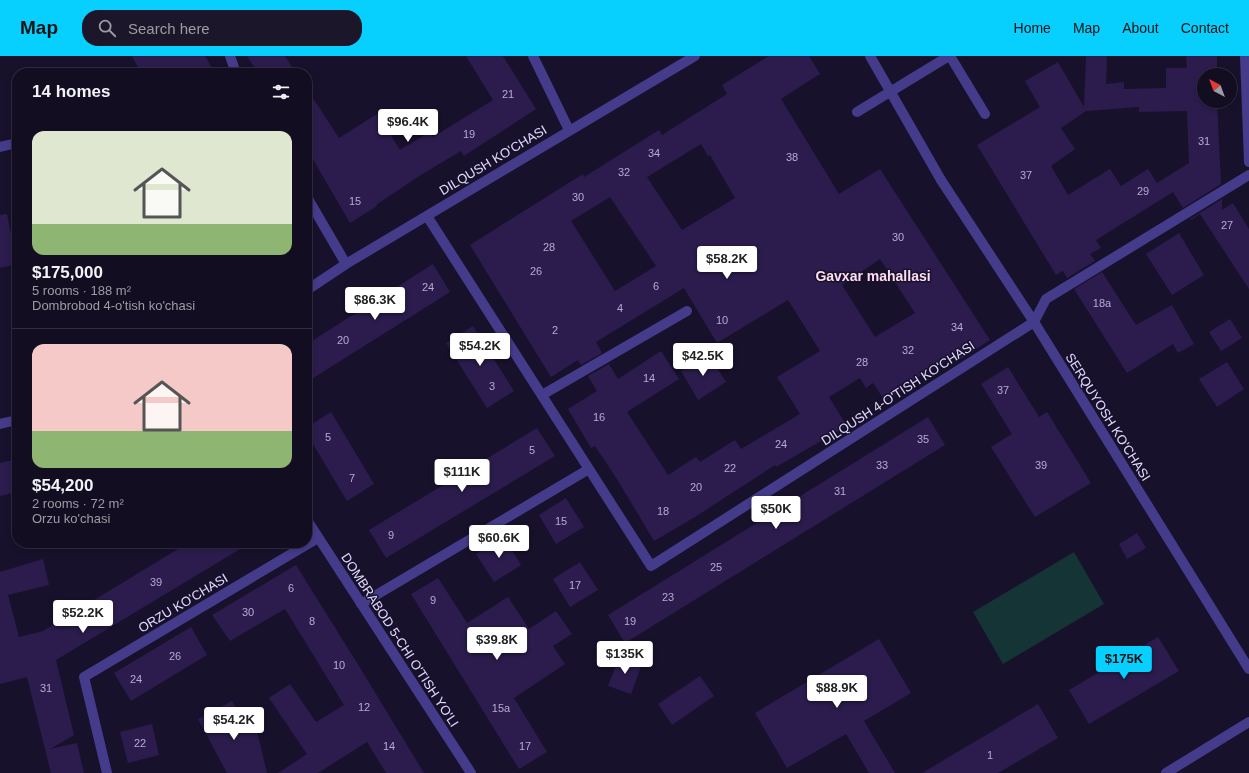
<!DOCTYPE html>
<meta charset="utf-8">
<style>
body{margin:0;font-family:Arial,sans-serif;background:#1b162a;color:#f1f3f6;height:100vh;display:flex;flex-direction:column;font-size:15px;white-space:nowrap}
*{box-sizing:border-box;margin:0}
p{font-size:13px;color:#9c9ca5}
.icon{flex:none;width:22px;height:22px;fill:none;stroke:currentColor;stroke-width:2;stroke-linecap:round;stroke-linejoin:round}
.map{position:relative;flex:1;overflow:hidden}
.details{position:absolute;left:12px;top:12px;width:300px;height:480px;display:flex;flex-direction:column;background:#120d21;border-radius:16px;box-shadow:0 2px 6px #0003,0 0 0 1px #312d3f}
.details>*{flex:none}
.needle{width:26px;rotate:319deg}
.tools{position:absolute;left:1197px;top:12px;display:grid;gap:8px}
.tools a{display:grid;place-items:center;width:40px;height:40px;border-radius:50%;background:#120d21;box-shadow:0 2px 6px #0003,0 0 0 1px #312d3f;font-size:20px}
.price{position:absolute;translate:-50% -34px;padding:0 9px;border-radius:4px;background:#fff;color:#222;font-size:13px;line-height:26px;filter:drop-shadow(0 1px 2px #0008)}
.price::after{content:'';position:absolute;left:50%;top:24px;width:12px;height:9px;margin-left:-6px;background:inherit;clip-path:polygon(0 0,100% 0,50% 100%)}
.price.active{background:#07d0ff;color:#111}
ul{padding:0;list-style:none}
li{display:grid;align-content:center;gap:8px;height:212px;padding:0 20px}
li+li{border-top:1px solid #312d3f}
li span{display:grid;place-items:center;height:124px;border-radius:12px;color:#555}
li>.icon{margin-inline-start:auto}
span .icon{width:72px;height:72px;fill:#fffc;stroke-width:1}
li b{font-size:17px}
h2{display:flex;justify-content:space-between;align-items:center;height:48px;padding:0 20px;font-size:17px}
header{display:flex;align-items:center;gap:24px;box-sizing:border-box;height:56px;padding:0 20px;background:#07d0ff;color:#111}
header strong{font-size:19px}
nav{display:flex;gap:22px;margin-inline-start:auto;font-size:14px}
.search{width:280px;height:36px;background:#1b162a;display:flex;align-items:center;gap:10px;box-sizing:border-box;padding:0 14px;border-radius:16px;color:#9c9ca5;font-size:15px}
.map>svg:first-child{display:block}
.green{fill:#143436}
.building{fill:#2b1c4d;fill-rule:evenodd}
.lines{fill:none;stroke-linecap:round;stroke-linejoin:round}
.lane{stroke:#453b8b;stroke-width:10}
.street{stroke:#453b8b;stroke-width:10}
.labels{text-anchor:middle;dominant-baseline:central;stroke-width:3;stroke-linejoin:round;paint-order:stroke}
.number-label{font-size:11px;fill:#b5abd2}
.street-label{font-size:13px;fill:#e3dbff;stroke:#18112c}
.neighbourhood-label{font-size:14px;font-weight:bold;fill:#ffddf0;stroke:#18112c}
</style>
<header>
<strong>Map</strong>
<div class="search"><svg class="icon" aria-label="search" viewBox="0 0 24 24"><circle cx="10" cy="10" r="6"/><path d="M15 15l6 6"/></svg>Search here</div>
<nav><a>Home</a><a>Map</a><a>About</a><a>Contact</a></nav>
</header>
<div class="map">
<svg width="1249" height="717" viewBox="0 0 1249 717">
<rect width="100%" height="100%" fill="#18112c"/>
<path class="green" d="M 1074,496 L 1104,548 L 1003,608 L 973,556 Z"/>
<path class="building" d="M 132,0 L 205,0 L 212,12 L 202,17 L 141,17 Z
M 247,0 L 285,0 L 296,17 L 258,17 Z
M 466,0 L 503,0 L 536,53 L 464,100 L 461,95 L 424,117 L 376,149 L 377,150 L 350,167 L 307,93 L 307,33 L 339,82 L 377,58 L 400,94 L 430,76 L 433,81 L 493,44 Z
M 769,0 L 809,0 L 820,18 L 781,43 L 839,138 L 880,113 L 990,284 L 956,306 L 953,301 L 903,330 L 904,333 L 885,345 L 873,327 L 866,332 L 860,322 L 829,341 L 847,370 L 776,411 L 775,409 L 695,461 L 654,485 L 617,423 L 595,390 L 591,392 L 568,353 L 597,335 L 588,320 L 609,308 L 618,323 L 661,295 L 679,323 L 627,356 L 668,419 L 696,401 L 700,406 L 735,384 L 741,393 L 800,358 L 777,321 L 820,295 L 788,244 L 717,287 L 684,232 L 596,286 L 602,297 L 581,309 L 578,304 L 551,321 L 470,189 L 583,118 L 584,121 L 659,74 L 662,79 L 727,38 L 722,29 ZM 701,88 L 708,100 L 710,99 L 735,142 L 682,174 L 647,121 ZM 610,141 L 656,210 L 615,235 L 571,165 ZM 880,203 L 915,257 L 875,281 L 842,229 Z
M 1086,0 L 1107,0 L 1106,28 L 1124,26 L 1124,33 L 1166,32 L 1166,12 L 1187,12 L 1186,0 L 1217,0 L 1217,19 L 1204,19 L 1204,45 L 1217,45 L 1221,128 L 1183,152 L 1173,136 L 1096,184 L 1101,192 L 1090,198 L 1095,205 L 1067,222 L 1063,215 L 1056,219 L 977,89 L 1040,51 L 1025,25 L 1058,6 L 1084,51 ZM 1139,51 L 1139,56 L 1187,55 L 1189,107 L 1157,127 L 1148,113 L 1121,130 L 1110,113 L 1068,139 L 1051,110 L 1075,93 L 1061,72 L 1086,55 Z
M 1222,143 L 1222,154 L 1233,147 L 1249,173 L 1249,233 L 1200,158 L 1191,164 L 1190,163 Z
M 7,158 L 17,208 L 0,212 L 0,159 Z
M 1179,177 L 1204,219 L 1172,239 L 1146,198 Z
M 433,208 L 450,236 L 307,326 L 307,288 Z
M 1102,216 L 1136,269 L 1172,249 L 1194,288 L 1178,297 L 1173,288 L 1127,317 L 1074,233 Z
M 1230,263 L 1242,282 L 1221,295 L 1209,276 Z
M 473,270 L 514,335 L 487,352 L 446,287 Z
M 708,298 L 726,326 L 698,344 L 681,315 Z
M 1227,306 L 1244,333 L 1217,351 L 1199,323 Z
M 1008,311 L 1039,361 L 1047,356 L 1091,427 L 1035,461 L 991,391 L 1012,378 L 981,328 Z
M 331,356 L 374,428 L 347,445 L 307,378 L 307,371 Z
M 928,361 L 945,389 L 625,587 L 608,559 Z
M 537,372 L 555,400 L 386,502 L 369,474 Z
M 17,403 L 17,436 L 0,440 L 0,407 Z
M 566,442 L 584,471 L 556,488 L 539,459 Z
M 1137,477 L 1146,492 L 1127,503 L 1119,488 Z
M 504,481 L 521,509 L 494,526 L 476,498 Z
M 188,487 L 250,487 L 56,604 L 74,679 L 50,693 L 77,687 L 84,717 L 51,717 L 27,621 L 0,628 L 0,516 L 43,503 L 49,529 L 8,539 L 19,581 L 43,575 Z
M 580,506 L 598,534 L 570,551 L 553,523 Z
M 296,509 L 362,615 L 424,717 L 386,717 L 367,686 L 318,717 L 278,717 L 307,698 L 269,642 L 290,628 L 316,666 L 344,649 L 285,553 L 230,585 L 212,559 Z
M 438,522 L 467,567 L 508,541 L 529,573 L 556,555 L 572,578 L 553,590 L 565,608 L 514,642 L 547,696 L 519,713 L 411,538 Z
M 191,571 L 207,599 L 131,645 L 114,617 Z
M 1158,581 L 1179,615 L 1089,668 L 1069,634 Z
M 879,583 L 911,637 L 864,665 L 895,717 L 869,717 L 846,678 L 787,712 L 755,657 Z
M 620,599 L 642,608 L 631,638 L 608,630 Z
M 700,620 L 714,640 L 672,669 L 658,648 Z
M 232,645 L 250,677 L 257,675 L 267,717 L 227,717 L 198,663 Z
M 1038,648 L 1058,682 L 998,717 L 922,717 Z
M 152,668 L 159,699 L 128,707 L 120,676 Z"/>
<g class="lines">
<path class="lane" d="M 870,0 L 941,124
M 950,0 L 985,58
M 857,56 L 949,0
M 542,339 L 687,255"/>
<path class="street" d="M 230,0 L 236,17
M 533,0 L 569,74
M 1245,0 L 1249,106
M 0,91 L 17,87
M 941,124 L 1034,266 L 1249,613
M 307,141 L 346,208
M 427,160 L 651,510 L 1034,266 L 1046,243 L 1249,119
M 307,234 L 346,208 L 695,0
M 0,368 L 17,364
M 307,464 L 471,717
M 361,548 L 589,413
M 107,717 L 84,621 L 318,482
M 1166,717 L 1249,666"/>
</g>
<g class="labels">
<g class="number-label">
<text x="508" y="38">21</text>
<text x="469" y="78">19</text>
<text x="1204" y="85">31</text>
<text x="654" y="97">34</text>
<text x="792" y="101">38</text>
<text x="624" y="116">32</text>
<text x="1026" y="119">37</text>
<text x="1143" y="135">29</text>
<text x="578" y="141">30</text>
<text x="355" y="145">15</text>
<text x="1227" y="169">27</text>
<text x="898" y="181">30</text>
<text x="549" y="191">28</text>
<text x="536" y="215">26</text>
<text x="656" y="230">6</text>
<text x="428" y="231">24</text>
<text x="1102" y="247">18a</text>
<text x="620" y="252">4</text>
<text x="722" y="264">10</text>
<text x="957" y="271">34</text>
<text x="555" y="274">2</text>
<text x="343" y="284">20</text>
<text x="908" y="294">32</text>
<text x="862" y="306">28</text>
<text x="649" y="322">14</text>
<text x="492" y="330">3</text>
<text x="1003" y="334">37</text>
<text x="599" y="361">16</text>
<text x="328" y="381">5</text>
<text x="923" y="383">35</text>
<text x="781" y="388">24</text>
<text x="532" y="394">5</text>
<text x="882" y="409">33</text>
<text x="1041" y="409">39</text>
<text x="730" y="412">22</text>
<text x="352" y="422">7</text>
<text x="696" y="431">20</text>
<text x="840" y="435">31</text>
<text x="663" y="455">18</text>
<text x="561" y="465">15</text>
<text x="391" y="479">9</text>
<text x="716" y="511">25</text>
<text x="156" y="526">39</text>
<text x="575" y="529">17</text>
<text x="291" y="532">6</text>
<text x="668" y="541">23</text>
<text x="433" y="544">9</text>
<text x="248" y="556">30</text>
<text x="312" y="565">8</text>
<text x="630" y="565">19</text>
<text x="175" y="600">26</text>
<text x="339" y="609">10</text>
<text x="136" y="623">24</text>
<text x="46" y="632">31</text>
<text x="364" y="651">12</text>
<text x="501" y="652">15a</text>
<text x="140" y="687">22</text>
<text x="389" y="690">14</text>
<text x="525" y="690">17</text>
<text x="990" y="699">1</text>
</g>
<g class="street-label">
<text transform="translate(493 104) rotate(-31)">DILQUSH KO'CHASI</text>
<text transform="translate(898 337) rotate(-33)">DILQUSH 4-O'TISH KO'CHASI</text>
<text transform="translate(1108 361) rotate(58)">SERQUYOSH KO'CHASI</text>
<text transform="translate(183 547) rotate(-31)">ORZU KO'CHASI</text>
<text transform="translate(400 584) rotate(57)">DOMBRABOD 5-CHI O'TISH YO'LI</text>
</g>
<g class="neighbourhood-label">
<text x="873" y="220">Gavxar mahallasi</text>
</g>
</g>
</svg>
<div class="tools">
<a><svg class="needle" viewBox="-14 -14 28 28"><path d="M0-13l5 13h-10z" fill="#e53935"/><path d="M0 13l5-13h-10z" fill="#9c9ca5"/></svg></a>
</div>
<b class="price" style="left:408px;top:87px">$96.4K</b>
<b class="price" style="left:727px;top:224px">$58.2K</b>
<b class="price" style="left:375px;top:265px">$86.3K</b>
<b class="price" style="left:480px;top:311px">$54.2K</b>
<b class="price" style="left:703px;top:321px">$42.5K</b>
<b class="price" style="left:462px;top:437px">$111K</b>
<b class="price" style="left:776px;top:474px">$50K</b>
<b class="price" style="left:499px;top:503px">$60.6K</b>
<b class="price" style="left:83px;top:578px">$52.2K</b>
<b class="price" style="left:497px;top:605px">$39.8K</b>
<b class="price" style="left:625px;top:619px">$135K</b>
<b class="price active" style="left:1124px;top:624px">$175K</b>
<b class="price" style="left:837px;top:653px">$88.9K</b>
<b class="price" style="left:234px;top:685px">$54.2K</b>
<section class="details">
<h2>14 homes<svg class="icon" aria-label="filters" viewBox="0 0 24 24"><path d="M4 7h16M4 17h16"/><circle cx="9" cy="7" r="2"/><circle cx="15" cy="17" r="2"/></svg></h2>
<ul>
<li><span style="background:linear-gradient(#dfe7d0 75%,#8fb573 0)"><svg class="icon" aria-label="home" viewBox="0 0 24 24"><path d="M3 11l9-7 9 7M6 9v11h12V9"/></svg></span><div><b>$175,000</b><p>5 rooms · 188 m²</p><p>Dombrobod 4-o'tish ko'chasi</p></div></li>
<li><span style="background:linear-gradient(#f6c9c9 70%,#8fb573 0)"><svg class="icon" aria-label="home" viewBox="0 0 24 24"><path d="M3 11l9-7 9 7M6 9v11h12V9"/></svg></span><div><b>$54,200</b><p>2 rooms · 72 m²</p><p>Orzu ko'chasi</p></div></li>
</ul>
</section>
</div>
